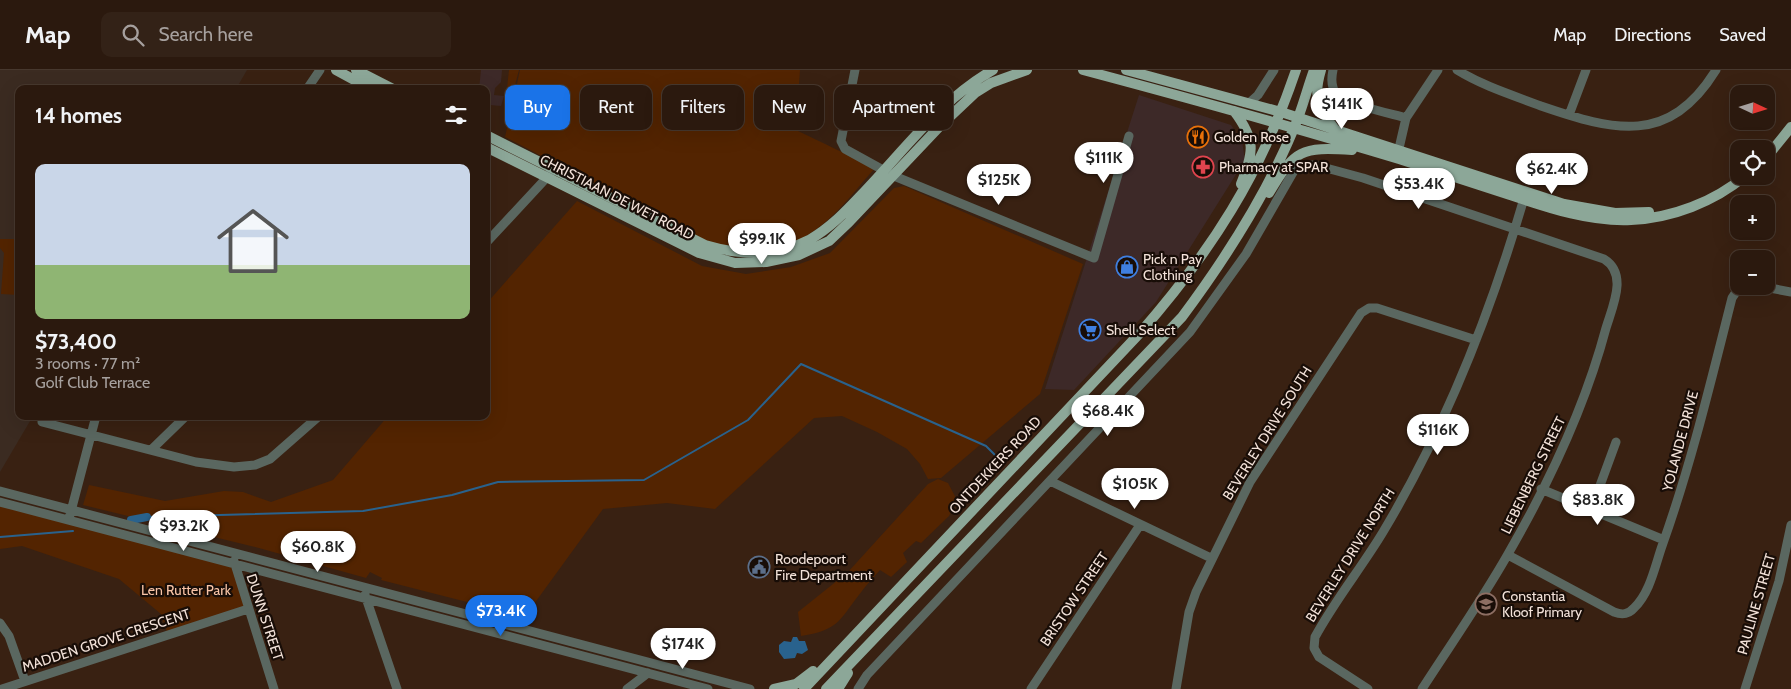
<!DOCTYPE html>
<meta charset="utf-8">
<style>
body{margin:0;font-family:Cabin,sans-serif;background:#332217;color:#f1f3f6;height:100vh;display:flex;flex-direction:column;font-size:19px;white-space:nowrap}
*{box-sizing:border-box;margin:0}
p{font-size:16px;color:#a6a09e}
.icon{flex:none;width:28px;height:28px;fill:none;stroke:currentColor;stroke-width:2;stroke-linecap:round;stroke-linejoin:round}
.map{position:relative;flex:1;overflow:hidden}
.side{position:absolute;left:15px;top:15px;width:475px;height:335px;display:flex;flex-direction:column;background:#2b190e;border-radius:10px;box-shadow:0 5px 20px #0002,0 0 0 1px #47382e}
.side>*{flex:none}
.hud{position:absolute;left:505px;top:15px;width:475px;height:45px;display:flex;gap:10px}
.needle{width:32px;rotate:94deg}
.controls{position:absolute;left:1730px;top:15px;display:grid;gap:10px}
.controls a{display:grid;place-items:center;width:45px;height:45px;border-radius:10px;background:#2b190e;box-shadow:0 5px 20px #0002,0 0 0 1px #47382e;font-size:25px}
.price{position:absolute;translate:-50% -42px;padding:0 11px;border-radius:18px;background:#fff;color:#222;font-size:16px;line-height:32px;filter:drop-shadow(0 1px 2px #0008)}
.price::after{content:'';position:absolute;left:50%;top:30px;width:15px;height:11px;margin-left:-8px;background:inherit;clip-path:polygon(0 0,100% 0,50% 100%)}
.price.selected{background:#1a73e8;color:#fff}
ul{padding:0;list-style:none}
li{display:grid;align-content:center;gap:10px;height:265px;padding:0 20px}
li+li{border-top:1px solid #47382e}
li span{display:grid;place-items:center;height:155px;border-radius:10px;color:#555}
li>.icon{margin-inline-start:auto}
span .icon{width:90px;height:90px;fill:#fffc;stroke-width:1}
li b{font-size:21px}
h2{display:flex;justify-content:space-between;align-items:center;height:60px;padding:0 20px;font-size:21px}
.tag{padding:0 18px;border-radius:10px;background:#2b190e;box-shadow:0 5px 20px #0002,0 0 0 1px #47382e;font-size:18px;line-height:45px}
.tag.selected{background:#1a73e8;color:#fff}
header{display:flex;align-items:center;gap:30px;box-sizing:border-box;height:70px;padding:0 25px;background:#2b190e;border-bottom:1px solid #47382e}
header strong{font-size:24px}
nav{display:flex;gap:28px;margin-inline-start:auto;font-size:18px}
.search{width:350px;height:45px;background:#332217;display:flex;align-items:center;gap:12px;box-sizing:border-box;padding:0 18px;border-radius:10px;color:#a6a09e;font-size:19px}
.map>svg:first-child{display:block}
.commercial{fill:#3d2928}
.education{fill:#3b2b21}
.green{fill:#532401}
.water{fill:#29628d}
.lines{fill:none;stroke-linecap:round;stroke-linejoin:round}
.stream{stroke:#29628d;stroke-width:2}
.canal{stroke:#29628d;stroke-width:8}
.minor{stroke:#5a6760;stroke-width:9}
.major{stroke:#8ca798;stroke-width:10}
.labels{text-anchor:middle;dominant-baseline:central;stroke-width:4.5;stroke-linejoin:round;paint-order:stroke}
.poi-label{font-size:14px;fill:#f3e2d9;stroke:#180d07;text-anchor:start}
.street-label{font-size:14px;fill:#f3e2d9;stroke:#180d07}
.park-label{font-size:14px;fill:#f9c4a6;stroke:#180d07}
</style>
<header>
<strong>Map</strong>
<div class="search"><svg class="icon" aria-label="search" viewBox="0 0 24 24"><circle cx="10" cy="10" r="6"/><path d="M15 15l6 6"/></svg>Search here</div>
<nav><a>Map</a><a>Directions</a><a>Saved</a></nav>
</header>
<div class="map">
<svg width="1791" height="619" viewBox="0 0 1791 619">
<rect width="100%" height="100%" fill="#392112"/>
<path class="commercial" d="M 481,0 L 502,0 L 501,12 L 495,18 L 494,25 L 504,26 L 501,36 L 490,35 L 490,26 L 486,25 L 486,19 L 479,19 Z
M 1139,25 L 1231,55 L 1242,71 L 1245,90 L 1156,232 L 1074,320 L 1045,319 Z"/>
<path class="education" d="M 0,0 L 247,0 L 236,19 L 19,19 L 19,346 L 33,346 L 0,402 Z"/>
<path class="green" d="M 509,0 L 519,0 L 514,19 L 507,18 Z
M 520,0 L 800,0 L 796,60 L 875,98 C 852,124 827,159 794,172 C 729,198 664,152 609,123 C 575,104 540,85 505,67 Z
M 904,116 L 1083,194 L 1040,324 L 941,408 L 928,409 L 920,394 L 907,379 L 877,362 L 842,346 L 814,348 L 715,439 L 667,433 L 603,439 L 534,534 L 528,534 L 518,545 L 381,510 L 382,508 L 370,502 L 366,508 L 259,478 L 83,435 L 89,415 L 165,431 L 224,421 L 243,422 L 271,432 L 333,410 L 388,346 L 486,346 L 486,234 L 577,131 L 702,196 L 746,204 L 791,197 L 830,183 L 894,118 Z
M 0,169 L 19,169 L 19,225 L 1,224 L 4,183 L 0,178 Z
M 938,409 L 948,413 L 957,430 L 949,446 L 921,473 L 916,471 L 903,483 L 907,492 L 891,507 L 880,500 C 874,507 867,514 862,521 C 840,548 841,560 801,566 L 798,542 L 848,502 L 928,414 Z
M 0,436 L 232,497 L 245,538 L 167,562 L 161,544 L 119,509 L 22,476 L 0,479 Z"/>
<path class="water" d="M 793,567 L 797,567 L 799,571 L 805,571 L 808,580 L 802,584 L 797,583 L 795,588 L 784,589 L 779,582 L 779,575 L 784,571 L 791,572 Z"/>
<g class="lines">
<path class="stream" d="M 147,447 L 363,441 L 452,425 L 498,412 L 644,410 L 748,350 L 801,294 L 986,376 L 1004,394
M 0,467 L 73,461"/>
<path class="canal" d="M 131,450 L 147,447"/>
<path class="minor" d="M 855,0 L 841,71 L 845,79 L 894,106 L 1094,188 L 1129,66
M 1333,0 C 1331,9 1331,19 1338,26 C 1347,34 1392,44 1406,48
M 1457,0 C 1483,16 1512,25 1541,36 C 1614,61 1669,76 1716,0
M 307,19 L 320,0
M 1249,33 L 1258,25 L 1274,0
M 1569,45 L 1586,0
M 1397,87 L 1406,48 L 1438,0
M 486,173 L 551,103
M 1759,216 L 1791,222
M 42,352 L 196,392 L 234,397 L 255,395 L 270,389 L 319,346
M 151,380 L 186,346
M 1050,411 L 1211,488
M 1541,419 L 1664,470
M 0,421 L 750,619
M 0,432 L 708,619
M 1591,440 L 1616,372
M 70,445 L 96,346
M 1508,485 L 1614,542 C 1622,545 1628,545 1634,538 C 1650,523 1655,496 1662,476 C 1691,395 1711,311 1732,228 L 1738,219 L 1743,216
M 234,491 L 274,619
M 365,525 L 397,619
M 0,553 L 9,566 L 25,611
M 2,619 L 248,539
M 627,619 L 648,603
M 858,619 L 867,605 L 1190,262 L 1246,184 L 1295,99 L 1297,96 L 1315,95 L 1363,108 L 1604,189 C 1628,204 1613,235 1606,258 C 1585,337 1549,413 1508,484 C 1482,530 1451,574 1422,619
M 1031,619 L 1140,455
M 1176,619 L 1189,542 L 1196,522 L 1250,412 L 1361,243 L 1369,238 L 1377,238 L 1476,270
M 1368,619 L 1319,587 L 1314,578 L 1315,567 C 1335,530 1362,497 1383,462 C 1446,357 1491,242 1525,125
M 1745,619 L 1779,511 L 1791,455"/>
<path class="major" d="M 336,0 L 371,19
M 356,0 L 393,19
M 1083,0 C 1188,28 1294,57 1399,89 C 1436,101 1473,113 1510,125 C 1549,138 1590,152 1631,150 C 1672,148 1714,132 1745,106
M 1126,0 L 1281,42 L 1564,134 L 1615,143 L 1649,142
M 1321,0 C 1312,30 1319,39 1337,62
M 1234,41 C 1256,70 1254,82 1241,114
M 486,65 L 705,175 C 739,185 776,187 809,170 C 832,157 849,138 866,120 C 906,78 943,28 993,0
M 486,77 L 699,183 L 735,193 L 766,192 L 799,185 L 829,171 L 849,152 L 940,56 L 975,23 L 991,13 L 1027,0
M 1766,88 L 1791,57
M 1269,123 C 1295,79 1301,77 1352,80
M 774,619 L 796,614 L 813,601
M 804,619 L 1139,264 C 1211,182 1261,104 1296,0
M 826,619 L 1182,247 C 1226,188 1266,126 1294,58 C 1302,40 1307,19 1314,0
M 838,619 L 848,603"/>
</g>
<defs>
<g id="restaurant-ring" transform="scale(1.125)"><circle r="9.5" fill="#180d07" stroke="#e8710a" stroke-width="1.5"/><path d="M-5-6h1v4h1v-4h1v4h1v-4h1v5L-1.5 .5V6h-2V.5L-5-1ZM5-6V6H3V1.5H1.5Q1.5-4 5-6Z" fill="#e8710a"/></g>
<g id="pharmacy-ring" transform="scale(1.125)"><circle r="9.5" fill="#180d07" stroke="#e0444e" stroke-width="1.5"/><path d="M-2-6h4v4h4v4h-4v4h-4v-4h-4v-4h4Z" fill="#e0444e"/></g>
<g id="shop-ring" transform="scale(1.125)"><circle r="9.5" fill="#180d07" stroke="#3f7fe0" stroke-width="1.5"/><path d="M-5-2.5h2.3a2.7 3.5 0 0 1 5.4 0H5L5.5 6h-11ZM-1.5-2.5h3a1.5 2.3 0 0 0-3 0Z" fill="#3f7fe0"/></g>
<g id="supermarket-ring" transform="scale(1.125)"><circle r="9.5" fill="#180d07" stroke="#3f7fe0" stroke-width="1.5"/><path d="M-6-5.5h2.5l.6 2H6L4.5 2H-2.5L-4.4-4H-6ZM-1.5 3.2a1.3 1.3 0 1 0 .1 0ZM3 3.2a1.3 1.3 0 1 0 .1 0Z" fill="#3f7fe0"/></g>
<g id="civic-ring" transform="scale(1.125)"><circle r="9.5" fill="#180d07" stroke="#5c6f8a" stroke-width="1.5"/><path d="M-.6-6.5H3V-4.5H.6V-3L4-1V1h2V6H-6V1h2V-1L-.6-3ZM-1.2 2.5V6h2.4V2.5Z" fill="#5c6f8a"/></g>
<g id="school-ring" transform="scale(1.125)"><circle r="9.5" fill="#180d07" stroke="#8d6e63" stroke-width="1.5"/><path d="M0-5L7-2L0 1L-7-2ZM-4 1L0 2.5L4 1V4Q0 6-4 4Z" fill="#8d6e63"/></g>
</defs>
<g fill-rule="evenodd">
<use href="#restaurant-ring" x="1198" y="67"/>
<use href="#pharmacy-ring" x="1203" y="97"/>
<use href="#shop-ring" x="1127" y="197"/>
<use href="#supermarket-ring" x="1090" y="260"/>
<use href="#civic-ring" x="759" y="497"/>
<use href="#school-ring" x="1486" y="534"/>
</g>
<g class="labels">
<g class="poi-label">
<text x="1214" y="67">Golden Rose</text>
<text x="1219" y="97">Pharmacy at SPAR</text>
<text x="1143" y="189">Pick n Pay<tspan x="1143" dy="16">Clothing</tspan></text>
<text x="1106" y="260">Shell Select</text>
<text x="775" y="489">Roodepoort<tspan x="775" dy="16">Fire Department</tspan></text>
<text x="1502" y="526">Constantia<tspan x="1502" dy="16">Kloof Primary</tspan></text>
</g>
<g class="street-label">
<text transform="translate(617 127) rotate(27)">CHRISTIAAN DE WET ROAD</text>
<text transform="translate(1267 363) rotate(-58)">BEVERLEY DRIVE SOUTH</text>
<text transform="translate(1680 371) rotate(-75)">YOLANDE DRIVE</text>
<text transform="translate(995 395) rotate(-47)">ONTDEKKERS ROAD</text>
<text transform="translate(1533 405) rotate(-64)">LIEBENBERG STREET</text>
<text transform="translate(1350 485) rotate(-58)">BEVERLEY DRIVE NORTH</text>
<text transform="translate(1074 529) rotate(-56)">BRISTOW STREET</text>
<text transform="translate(1756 534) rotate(-74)">PAULINE STREET</text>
<text transform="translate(265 547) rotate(72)">DUNN STREET</text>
<text transform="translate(106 570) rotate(-18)">MADDEN GROVE CRESCENT</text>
</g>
<g class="park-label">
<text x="186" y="520">Len Rutter Park</text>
</g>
</g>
</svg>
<div class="controls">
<a><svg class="needle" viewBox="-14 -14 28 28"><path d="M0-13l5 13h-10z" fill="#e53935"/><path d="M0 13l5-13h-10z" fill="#a6a09e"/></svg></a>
<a><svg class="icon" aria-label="locate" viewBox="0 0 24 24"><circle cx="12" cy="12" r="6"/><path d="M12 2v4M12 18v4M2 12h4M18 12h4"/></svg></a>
<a>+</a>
<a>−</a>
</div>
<b class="price" style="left:1342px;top:60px">$141K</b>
<b class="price" style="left:1104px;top:114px">$111K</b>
<b class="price" style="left:1552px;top:125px">$62.4K</b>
<b class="price" style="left:999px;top:136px">$125K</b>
<b class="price" style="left:1419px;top:140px">$53.4K</b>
<b class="price" style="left:762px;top:195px">$99.1K</b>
<b class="price" style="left:1108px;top:367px">$68.4K</b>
<b class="price" style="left:1438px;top:386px">$116K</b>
<b class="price" style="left:1135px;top:440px">$105K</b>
<b class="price" style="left:1598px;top:456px">$83.8K</b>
<b class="price" style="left:184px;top:482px">$93.2K</b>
<b class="price" style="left:318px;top:503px">$60.8K</b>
<b class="price selected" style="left:501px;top:567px">$73.4K</b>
<b class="price" style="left:683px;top:600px">$174K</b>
<div class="hud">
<a class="tag selected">Buy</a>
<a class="tag">Rent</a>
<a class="tag">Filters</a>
<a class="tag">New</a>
<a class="tag">Apartment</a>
</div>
<section class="side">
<h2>14 homes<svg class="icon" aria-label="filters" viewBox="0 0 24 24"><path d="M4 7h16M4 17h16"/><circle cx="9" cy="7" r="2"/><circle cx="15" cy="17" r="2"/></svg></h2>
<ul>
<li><span style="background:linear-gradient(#c9d6e8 65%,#8fb573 0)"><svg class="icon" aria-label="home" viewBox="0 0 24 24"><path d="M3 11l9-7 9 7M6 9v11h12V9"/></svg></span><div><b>$73,400</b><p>3 rooms · 77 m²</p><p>Golf Club Terrace</p></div></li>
</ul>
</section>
</div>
